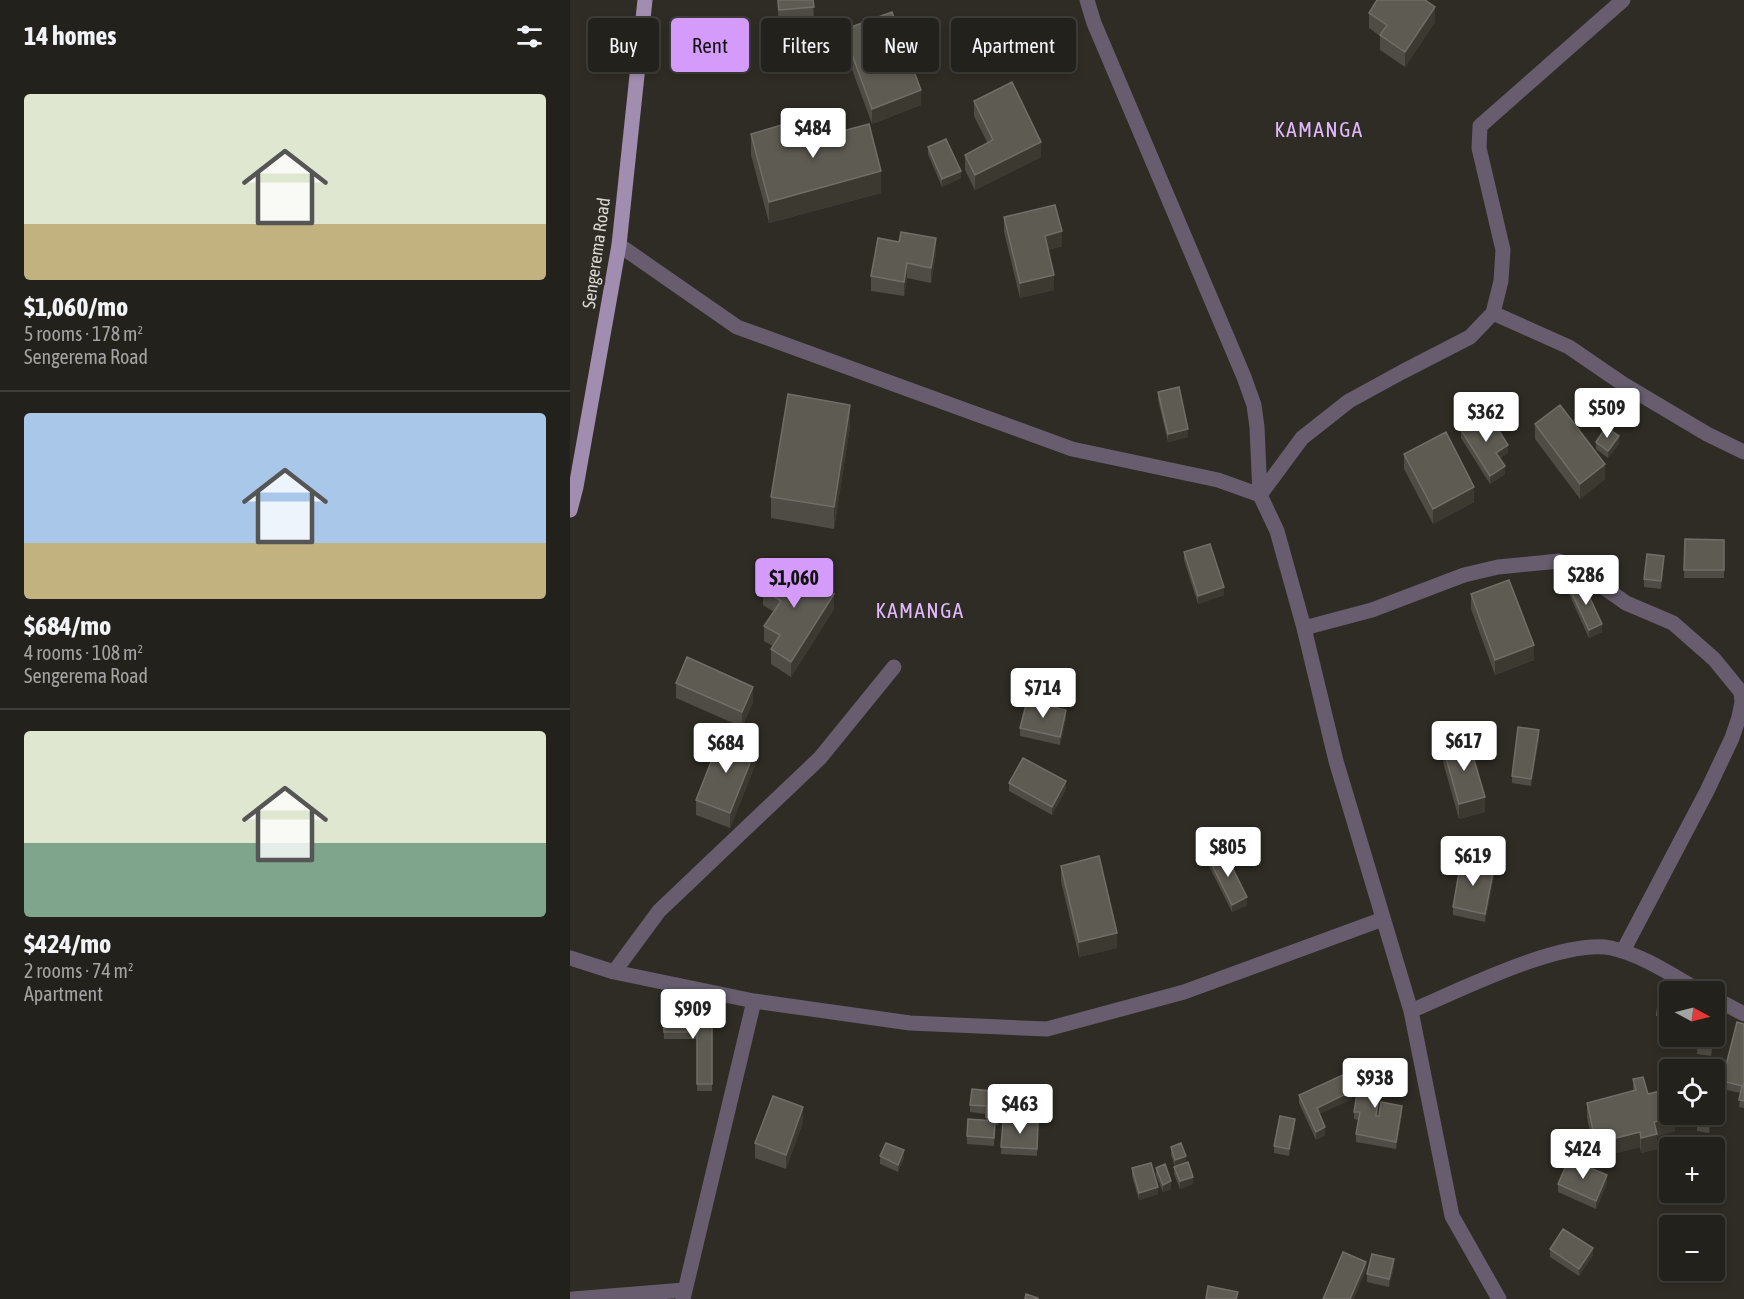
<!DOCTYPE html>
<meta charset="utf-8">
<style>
body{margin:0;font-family:"Asap Condensed",sans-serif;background:#2b2925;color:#f1f3f6;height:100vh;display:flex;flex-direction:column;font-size:22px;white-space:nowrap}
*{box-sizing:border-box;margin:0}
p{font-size:20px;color:#a3a3a3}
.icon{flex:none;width:33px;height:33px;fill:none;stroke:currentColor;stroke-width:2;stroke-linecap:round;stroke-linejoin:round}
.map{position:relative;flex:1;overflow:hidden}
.drawer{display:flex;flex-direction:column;background:#23211c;width:570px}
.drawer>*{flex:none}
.top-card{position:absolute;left:18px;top:18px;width:570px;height:54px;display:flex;gap:12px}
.needle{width:39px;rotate:97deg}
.tools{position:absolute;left:1089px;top:981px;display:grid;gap:12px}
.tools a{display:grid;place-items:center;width:66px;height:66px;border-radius:6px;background:#23211c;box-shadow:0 3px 9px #0003,0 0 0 2px #403e3b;font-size:30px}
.price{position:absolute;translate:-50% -51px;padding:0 14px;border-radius:6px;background:#fff;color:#222;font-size:20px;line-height:39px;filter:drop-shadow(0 2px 3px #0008)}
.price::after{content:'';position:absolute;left:50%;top:36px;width:18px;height:14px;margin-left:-9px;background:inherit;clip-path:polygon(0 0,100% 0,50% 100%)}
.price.on{background:#d59bfa;color:#111}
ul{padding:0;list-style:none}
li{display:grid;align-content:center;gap:12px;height:318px;padding:0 24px}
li+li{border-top:2px solid #403e3b}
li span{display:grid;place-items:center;height:186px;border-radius:6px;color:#555}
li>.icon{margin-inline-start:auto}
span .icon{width:108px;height:108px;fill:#fffc;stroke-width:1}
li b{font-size:26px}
h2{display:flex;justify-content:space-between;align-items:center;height:72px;padding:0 24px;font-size:26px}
.tag{padding:0 21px;border-radius:6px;background:#23211c;box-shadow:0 3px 9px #0003,0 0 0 2px #403e3b;font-size:21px;line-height:54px}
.tag.on{background:#d59bfa;color:#111}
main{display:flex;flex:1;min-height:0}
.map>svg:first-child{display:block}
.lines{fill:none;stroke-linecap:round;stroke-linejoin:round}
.minor{stroke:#675d6e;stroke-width:15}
.major{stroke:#a18db0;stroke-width:15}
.wall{fill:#4e4c44}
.shaded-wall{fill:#3c3931}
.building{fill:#5e5b53;stroke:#716e67;stroke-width:1.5}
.labels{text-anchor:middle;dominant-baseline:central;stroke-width:6;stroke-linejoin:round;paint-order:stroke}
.street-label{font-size:18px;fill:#dad8d3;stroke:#2f2c25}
.quarter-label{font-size:21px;letter-spacing:1.5px;fill:#e1b9fc;stroke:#2f2c25}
</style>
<main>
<section class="drawer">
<h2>14 homes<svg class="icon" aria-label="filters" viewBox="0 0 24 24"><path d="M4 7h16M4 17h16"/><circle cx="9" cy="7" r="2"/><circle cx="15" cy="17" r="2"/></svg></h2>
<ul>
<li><span style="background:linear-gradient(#dfe7d0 70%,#c2b280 0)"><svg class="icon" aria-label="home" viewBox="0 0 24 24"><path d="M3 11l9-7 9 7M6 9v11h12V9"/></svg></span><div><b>$1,060/mo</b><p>5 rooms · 178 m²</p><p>Sengerema Road</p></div></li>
<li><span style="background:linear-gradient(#a9c7e8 70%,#c2b280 0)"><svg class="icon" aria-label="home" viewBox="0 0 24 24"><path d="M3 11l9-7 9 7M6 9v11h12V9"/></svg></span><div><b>$684/mo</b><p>4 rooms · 108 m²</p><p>Sengerema Road</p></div></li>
<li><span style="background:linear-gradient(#dfe7d0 60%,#7fa58c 0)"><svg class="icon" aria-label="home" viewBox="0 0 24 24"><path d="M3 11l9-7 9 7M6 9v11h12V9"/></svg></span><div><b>$424/mo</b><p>2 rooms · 74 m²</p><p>Apartment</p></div></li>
</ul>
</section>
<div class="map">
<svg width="1174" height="1299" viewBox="0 0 1174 1299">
<rect width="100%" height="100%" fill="#2f2c25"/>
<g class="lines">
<path class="minor" d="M 517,0 L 524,23 L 674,377 L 684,405 L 687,427 L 690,495
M 49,245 L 167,327 L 502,449 L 648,480 L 690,495 L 707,531 L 734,628 L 766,761 L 841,1011 L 882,1216 L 929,1299
M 923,313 L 999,347 L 1053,384 L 1137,434 L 1174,452
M 690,495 L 732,438 L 779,401 L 832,372 L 900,337 L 923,313 L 931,281 L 933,250 L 909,148 L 910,126 L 1053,0
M 734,628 L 802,610 L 894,575 L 928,567 L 989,561 L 1005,567 L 1056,603 L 1103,623 L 1144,659 L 1171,692 L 1172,702 L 1169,717 L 1162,738 L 1137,791 L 1053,951
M 0,958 L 44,972 L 184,1001 L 340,1023 L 477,1029 L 614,992 L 813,919
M 44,972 L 89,911 L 250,758 L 324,667
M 1144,998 L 1174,1014
M 841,1011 C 888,991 993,938 1041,948 C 1073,955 1103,976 1132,992
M 3,1299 L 114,1290
M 113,1299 L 184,1001"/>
<path class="major" d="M 0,510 L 6,487 L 49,245 L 75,0"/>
</g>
<path class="wall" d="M 207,0 L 243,0 L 244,22 L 209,25 Z
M 799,13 L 865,22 L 835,67 L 810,50 L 810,36 L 799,28 Z
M 273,30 L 351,105 L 302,124 L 273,45 Z
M 472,34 L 486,50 L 477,53 L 472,41 Z
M 418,38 L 453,45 L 430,62 L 418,46 Z
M 402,49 L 418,67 L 407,71 L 402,57 Z
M 404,101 L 471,157 L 405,190 L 395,170 L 395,155 L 418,144 L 404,116 Z
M 181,134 L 228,143 L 311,193 L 199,223 L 181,155 Z
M 358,147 L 391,178 L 372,187 L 358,154 Z
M 434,217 L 492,246 L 478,250 L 484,290 L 450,298 L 434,232 Z
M 366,253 L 361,283 L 337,278 L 334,296 L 301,291 L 301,276 Z
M 588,392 L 618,437 L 598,442 L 588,400 Z
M 965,424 L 1035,479 L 1010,499 L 965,439 Z
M 280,426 L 264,529 L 201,518 L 201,497 Z
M 891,430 L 938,453 L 930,458 L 935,474 L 920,484 L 891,438 Z
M 1026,442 L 1049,444 L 1038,458 L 1026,449 Z
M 834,454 L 904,502 L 863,524 L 834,469 Z
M 1115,539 L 1154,540 L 1154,578 L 1114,578 Z
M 614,552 L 654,595 L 628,604 L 614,560 Z
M 1094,563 L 1091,589 L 1074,587 L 1074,579 Z
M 999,587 L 1032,632 L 1019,638 L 999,594 Z
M 193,590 L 264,609 L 221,677 L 201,664 L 201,649 L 203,646 L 194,641 L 194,626 L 204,612 L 193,605 Z
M 901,594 L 964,660 L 925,675 L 901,609 Z
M 106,683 L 183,702 L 172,727 L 106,698 Z
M 496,718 L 490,745 L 450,736 L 450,728 Z
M 969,738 L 961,786 L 942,783 L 942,776 Z
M 873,747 L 915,812 L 889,819 L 873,762 Z
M 186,763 L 160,828 L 126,815 L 126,800 Z
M 439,783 L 496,789 L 482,815 L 439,791 Z
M 639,859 L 677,905 L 662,912 L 639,866 Z
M 491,866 L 547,948 L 509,957 L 491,881 Z
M 924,875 L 915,922 L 883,915 L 883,907 Z
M 1090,984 L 1106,986 L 1106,992 L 1100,992 L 1100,1025 L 1087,1023 Z
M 93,1010 L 126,1026 L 142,1026 L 142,1091 L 127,1091 L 127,1039 L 94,1039 Z
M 1174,1024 L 1174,1108 L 1169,1107 L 1171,1093 L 1152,1089 L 1152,1081 Z
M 1128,1036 L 1144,1036 L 1141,1056 L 1127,1054 Z
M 1063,1079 L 1078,1094 L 1105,1131 L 1087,1136 L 1087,1149 L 1071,1153 L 1070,1147 L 1026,1158 L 1017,1118 L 1017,1103 L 1063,1091 Z
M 812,1080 L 807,1116 L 832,1114 L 826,1149 L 786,1142 L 786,1134 L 789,1120 L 784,1119 L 784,1112 Z
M 729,1095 L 782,1099 L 749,1114 L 755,1135 L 746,1140 L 729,1103 Z
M 432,1100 L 429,1125 L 425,1125 L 424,1146 L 397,1144 L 397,1136 L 416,1121 L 416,1114 L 400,1112 L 400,1105 Z
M 1129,1114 L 1143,1114 L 1139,1133 L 1127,1131 L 1127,1123 Z
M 233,1122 L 216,1169 L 185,1158 L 185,1143 Z
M 433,1122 L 468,1123 L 467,1156 L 431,1154 Z
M 725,1127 L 719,1156 L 704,1153 L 704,1146 Z
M 601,1147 L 616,1163 L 623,1184 L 610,1189 L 604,1174 L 605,1167 L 601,1155 Z
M 310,1156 L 334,1158 L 328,1172 L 310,1164 Z
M 562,1168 L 588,1194 L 569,1200 L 562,1176 Z
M 586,1168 L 601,1189 L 593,1192 L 586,1175 Z
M 1037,1183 L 1026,1209 L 988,1192 L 988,1184 Z
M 980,1249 L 1023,1255 L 1009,1276 L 980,1257 Z
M 824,1267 L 819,1287 L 797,1282 L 797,1274 Z"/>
<path class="shaded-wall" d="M 865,7 L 865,22 L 835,67 L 835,52 Z
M 453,38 L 453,45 L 430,62 L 430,54 Z
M 486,42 L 486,50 L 477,53 L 477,46 Z
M 418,59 L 418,67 L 407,71 L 407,63 Z
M 351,90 L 351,105 L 302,124 L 302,109 Z
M 471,142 L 471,157 L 405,190 L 405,175 Z
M 311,171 L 311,193 L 199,223 L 199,202 Z
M 391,171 L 391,178 L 372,187 L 372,179 Z
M 492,231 L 492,246 L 475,251 L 475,236 Z
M 366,238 L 366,253 L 361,283 L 361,268 Z
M 337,263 L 337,278 L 334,296 L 334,282 Z
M 484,275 L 484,290 L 450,298 L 450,283 Z
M 280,405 L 280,426 L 264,529 L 264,507 Z
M 618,429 L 618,437 L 598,442 L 598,434 Z
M 1049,436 L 1049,444 L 1038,458 L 1038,451 Z
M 938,445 L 938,453 L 926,460 L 926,453 Z
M 1035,464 L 1035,479 L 1010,499 L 1010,484 Z
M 935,466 L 935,474 L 920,484 L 920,476 Z
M 904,487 L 904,502 L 863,524 L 863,509 Z
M 1094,556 L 1094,563 L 1091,589 L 1091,581 Z
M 654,587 L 654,595 L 628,604 L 628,596 Z
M 264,594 L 264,609 L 221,677 L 221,662 Z
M 1032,624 L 1032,632 L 1019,638 L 1019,630 Z
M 964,645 L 964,660 L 925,675 L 925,660 Z
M 183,687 L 183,702 L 172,727 L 172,712 Z
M 496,710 L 496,718 L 490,745 L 490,737 Z
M 969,730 L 969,738 L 961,786 L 961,779 Z
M 186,748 L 186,763 L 160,828 L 160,813 Z
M 496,781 L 496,789 L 482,815 L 482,807 Z
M 915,797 L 915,812 L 889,819 L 889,804 Z
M 924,867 L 924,875 L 915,922 L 915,914 Z
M 677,897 L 677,905 L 662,912 L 662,905 Z
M 547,933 L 547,948 L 509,957 L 509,942 Z
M 812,1072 L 812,1080 L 806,1124 L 806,1116 Z
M 782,1091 L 782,1099 L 747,1115 L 747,1108 Z
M 432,1092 L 432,1100 L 429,1125 L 429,1118 Z
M 832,1106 L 832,1114 L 826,1149 L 826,1142 Z
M 233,1107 L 233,1122 L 216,1169 L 216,1155 Z
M 1141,1114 L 1143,1114 L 1139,1133 L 1139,1126 Z
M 1105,1117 L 1105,1131 L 1087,1136 L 1087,1149 L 1071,1153 L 1071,1138 L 1084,1122 Z
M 725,1119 L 725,1127 L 719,1156 L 719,1149 Z
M 755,1127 L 755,1135 L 746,1140 L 746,1132 Z
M 1070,1132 L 1070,1147 L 1026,1158 L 1026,1143 Z
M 334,1150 L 334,1158 L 328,1172 L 328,1165 Z
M 616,1156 L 616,1163 L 605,1168 L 605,1160 Z
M 1037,1175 L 1037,1183 L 1026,1209 L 1026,1201 Z
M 623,1177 L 623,1184 L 610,1189 L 610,1181 Z
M 601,1181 L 601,1189 L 593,1192 L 593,1185 Z
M 588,1187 L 588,1194 L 569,1200 L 569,1193 Z
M 1023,1248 L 1023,1255 L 1009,1276 L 1009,1269 Z
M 824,1259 L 824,1267 L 819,1287 L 819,1279 Z
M 796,1262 L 796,1270 L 784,1299 L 780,1299 Z"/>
<path class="building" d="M 208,0 L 243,0 L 244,7 L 209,10 Z
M 807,0 L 855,0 L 865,7 L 835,52 L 810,35 L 817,25 L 799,13 Z
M 322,12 L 351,90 L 302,109 L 273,30 Z
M 441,21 L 453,38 L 430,54 L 418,38 Z
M 482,30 L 486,42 L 477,46 L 472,34 Z
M 413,45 L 418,59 L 407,63 L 402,49 Z
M 442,82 L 471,142 L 405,175 L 395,155 L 423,140 L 404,101 Z
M 222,122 L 228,143 L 299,124 L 311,171 L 199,202 L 181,134 Z
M 376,139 L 391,171 L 372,179 L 358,147 Z
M 485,205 L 492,231 L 475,236 L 484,275 L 450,283 L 434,217 Z
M 331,232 L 366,238 L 361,268 L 337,263 L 334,282 L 301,276 L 308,238 L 329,242 Z
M 609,387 L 618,429 L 598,434 L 588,392 Z
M 218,394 L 280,405 L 264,507 L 201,497 Z
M 990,405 L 1035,464 L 1010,484 L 965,424 Z
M 918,413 L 938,445 L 926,453 L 935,466 L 920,476 L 891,430 Z
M 1036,427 L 1049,436 L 1038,451 L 1026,442 Z
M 876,432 L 904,487 L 863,509 L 834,454 Z
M 1115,539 L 1154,540 L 1154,570 L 1114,570 Z
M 640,544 L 654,587 L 628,596 L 614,552 Z
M 1077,554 L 1094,556 L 1091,581 L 1074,579 Z
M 211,561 L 264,594 L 221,662 L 201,649 L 210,635 L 194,626 L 211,601 L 193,590 Z
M 939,580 L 964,645 L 925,660 L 901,594 Z
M 1012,581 L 1032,624 L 1019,630 L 999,587 Z
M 117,657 L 183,687 L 172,712 L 106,683 Z
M 457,701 L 496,710 L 490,737 L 450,728 Z
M 948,727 L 969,730 L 961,779 L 942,776 Z
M 152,734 L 186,748 L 160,813 L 126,800 Z
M 898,739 L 915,797 L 889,804 L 873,747 Z
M 453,758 L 496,781 L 482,807 L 439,783 Z
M 654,851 L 677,897 L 662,905 L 639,859 Z
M 529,856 L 547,933 L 509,942 L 491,866 Z
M 891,861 L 924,867 L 915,914 L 883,907 Z
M 1090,984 L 1106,986 L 1105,992 L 1100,992 L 1100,1017 L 1087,1015 Z
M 1144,1006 L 1147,1006 L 1144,1023 Z
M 93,1010 L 126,1010 L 126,1026 L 142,1026 L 142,1084 L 127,1084 L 127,1032 L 94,1032 Z
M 1167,1022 L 1174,1024 L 1174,1082 L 1173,1086 L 1152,1081 Z
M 1128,1036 L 1143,1036 L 1141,1048 L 1127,1046 Z
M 1109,1063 L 1127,1067 L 1127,1070 L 1108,1070 Z
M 791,1069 L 812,1072 L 806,1116 L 809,1116 L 811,1102 L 832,1106 L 826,1142 L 786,1134 L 790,1112 L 784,1112 Z
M 775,1074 L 782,1091 L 747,1108 L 755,1127 L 746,1132 L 729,1095 Z
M 1073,1077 L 1078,1094 L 1098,1089 L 1100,1096 L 1100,1114 L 1104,1114 L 1105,1117 L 1084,1122 L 1087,1134 L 1071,1138 L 1070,1132 L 1026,1143 L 1017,1103 L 1066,1090 L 1063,1079 Z
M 1172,1086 L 1174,1087 L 1174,1101 L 1169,1100 Z
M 402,1089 L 432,1092 L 429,1118 L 416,1117 L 417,1106 L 400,1105 Z
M 203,1096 L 233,1107 L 216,1155 L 185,1143 Z
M 1129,1114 L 1141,1114 L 1139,1126 L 1127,1123 Z
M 710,1116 L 725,1119 L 719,1149 L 704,1146 Z
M 398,1119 L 425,1121 L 424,1138 L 397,1136 Z
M 433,1122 L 468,1123 L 467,1149 L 431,1147 Z
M 316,1143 L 334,1150 L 328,1165 L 310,1156 Z
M 611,1143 L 616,1156 L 605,1160 L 601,1147 Z
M 999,1159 L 1037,1175 L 1026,1201 L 988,1184 Z
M 618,1162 L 623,1177 L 610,1181 L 604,1167 Z
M 581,1163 L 588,1187 L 569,1193 L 562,1168 Z
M 595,1164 L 601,1181 L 593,1185 L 586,1168 Z
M 993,1229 L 1023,1248 L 1009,1269 L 980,1249 Z
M 773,1252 L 796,1262 L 780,1299 L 753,1299 Z
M 802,1254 L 824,1259 L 819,1279 L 797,1274 Z
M 638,1286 L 668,1292 L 666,1299 L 636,1299 Z
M 456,1294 L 468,1298 L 468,1299 L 455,1299 Z"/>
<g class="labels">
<g class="street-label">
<text transform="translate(26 253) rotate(-82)">Sengerema Road</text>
</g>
<g class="quarter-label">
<text x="749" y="129">KAMANGA</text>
<text x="350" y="610">KAMANGA</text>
</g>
</g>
</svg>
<div class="tools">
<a><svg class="needle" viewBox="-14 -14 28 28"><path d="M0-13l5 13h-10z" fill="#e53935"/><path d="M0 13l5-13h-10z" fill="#a3a3a3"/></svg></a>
<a><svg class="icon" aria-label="locate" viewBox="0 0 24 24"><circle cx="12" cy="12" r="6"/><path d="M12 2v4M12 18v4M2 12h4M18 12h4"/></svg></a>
<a>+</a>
<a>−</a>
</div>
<b class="price" style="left:243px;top:159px">$484</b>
<b class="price" style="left:1037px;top:439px">$509</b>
<b class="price" style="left:916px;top:443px">$362</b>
<b class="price" style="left:1016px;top:606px">$286</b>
<b class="price on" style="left:224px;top:609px">$1,060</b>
<b class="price" style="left:473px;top:719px">$714</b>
<b class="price" style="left:894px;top:772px">$617</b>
<b class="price" style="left:156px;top:774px">$684</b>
<b class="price" style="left:658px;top:878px">$805</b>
<b class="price" style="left:903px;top:887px">$619</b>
<b class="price" style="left:123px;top:1040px">$909</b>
<b class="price" style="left:805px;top:1109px">$938</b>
<b class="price" style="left:450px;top:1135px">$463</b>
<b class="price" style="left:1013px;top:1180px">$424</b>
<div class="top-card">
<a class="tag">Buy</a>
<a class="tag on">Rent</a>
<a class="tag">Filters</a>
<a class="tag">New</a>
<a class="tag">Apartment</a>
</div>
</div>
</main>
